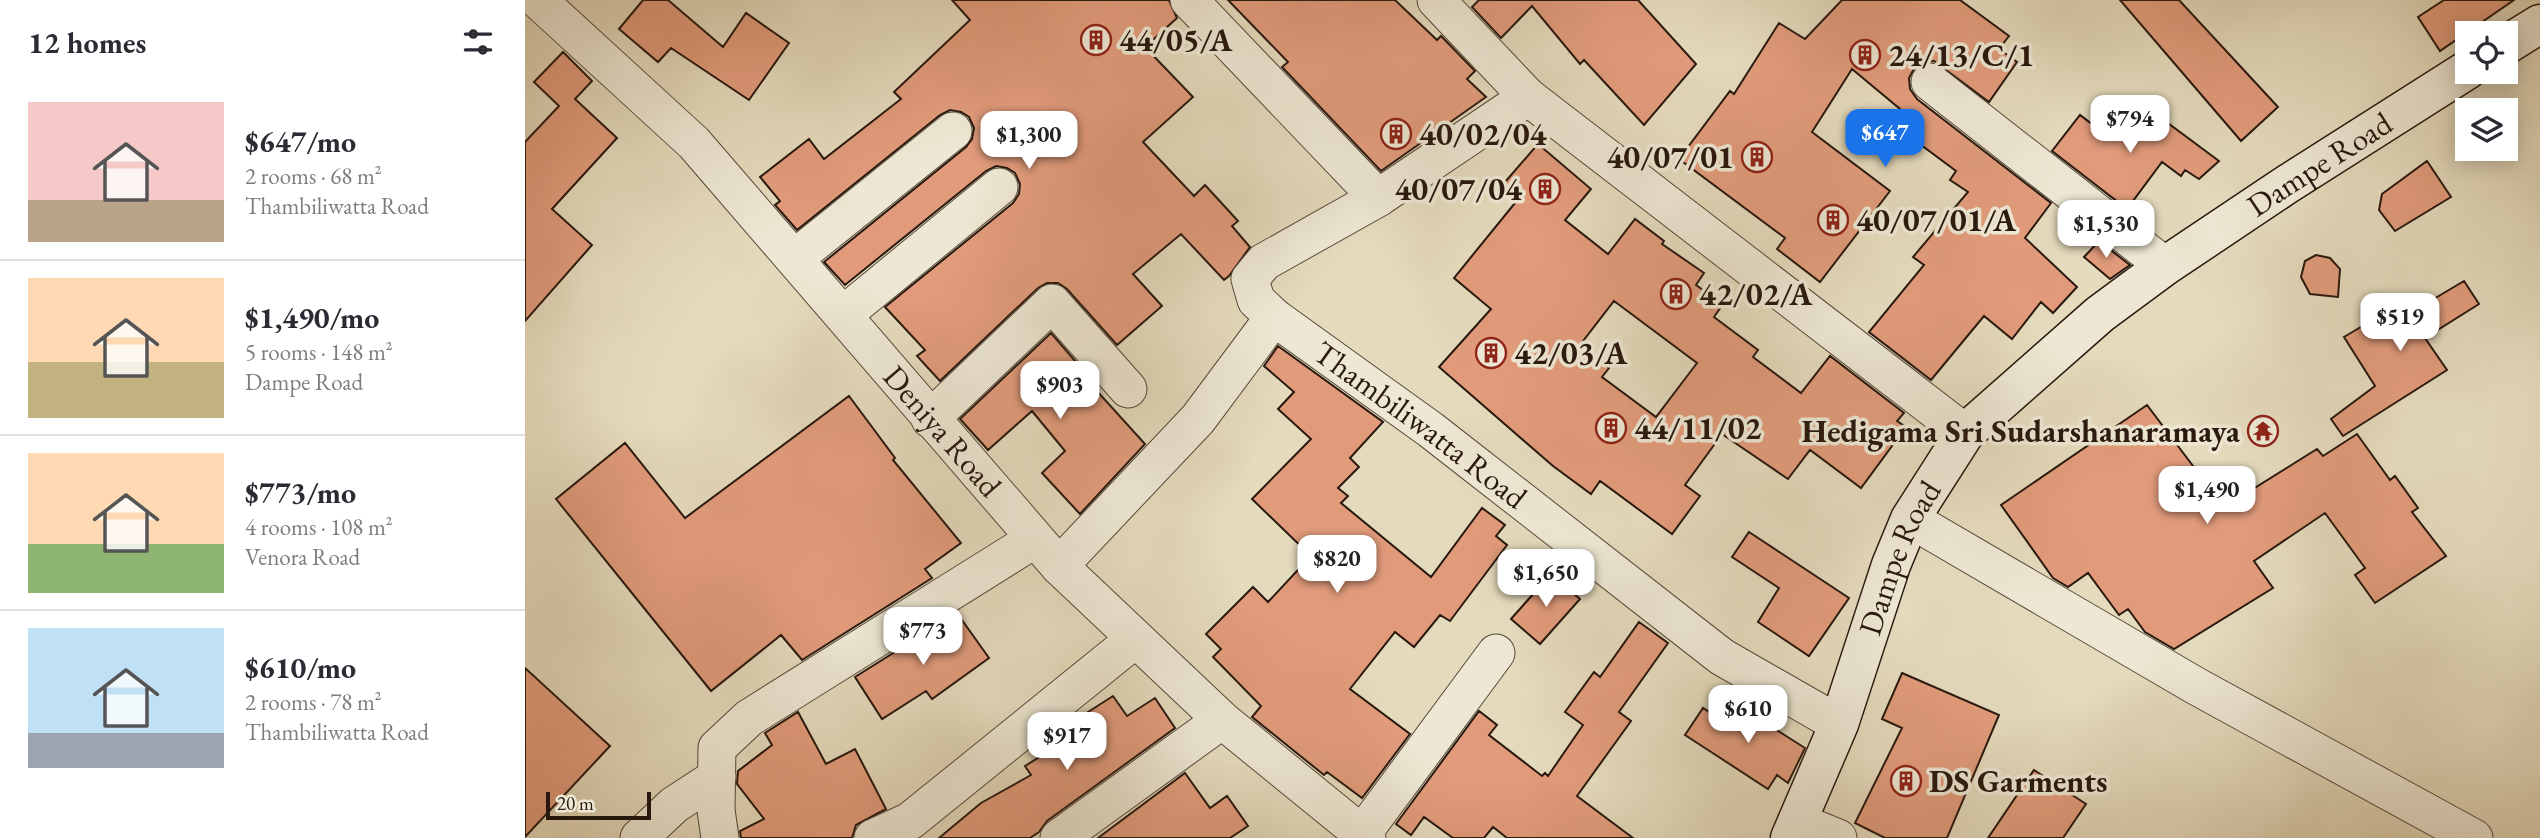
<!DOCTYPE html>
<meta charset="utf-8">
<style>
body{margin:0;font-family:"EB Garamond",serif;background:#f2f2f3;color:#2b2b33;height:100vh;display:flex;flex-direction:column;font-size:26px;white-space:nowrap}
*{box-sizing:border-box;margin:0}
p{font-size:23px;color:#7c7c81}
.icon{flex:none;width:38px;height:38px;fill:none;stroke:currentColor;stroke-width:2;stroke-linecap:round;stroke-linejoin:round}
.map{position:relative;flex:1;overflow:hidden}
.side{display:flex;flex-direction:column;background:#fff;width:525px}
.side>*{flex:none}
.fabs{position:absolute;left:1930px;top:21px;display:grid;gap:14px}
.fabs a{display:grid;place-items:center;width:63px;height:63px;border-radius:0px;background:#fff;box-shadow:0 4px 18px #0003;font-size:35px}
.scale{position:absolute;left:21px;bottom:18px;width:105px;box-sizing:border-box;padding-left:7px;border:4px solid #28180e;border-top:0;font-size:19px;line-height:24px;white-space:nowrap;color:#28180e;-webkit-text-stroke:5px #ede7d3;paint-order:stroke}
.price{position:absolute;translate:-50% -60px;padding:0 16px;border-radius:14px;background:#fff;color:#222;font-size:23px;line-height:46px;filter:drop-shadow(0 2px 4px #0008)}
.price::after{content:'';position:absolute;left:50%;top:42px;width:21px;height:16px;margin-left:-10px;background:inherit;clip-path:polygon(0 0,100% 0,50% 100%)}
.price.selected{background:#1a73e8;color:#fff}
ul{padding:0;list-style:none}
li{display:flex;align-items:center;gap:21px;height:175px;padding:0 28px}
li+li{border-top:2px solid #e1e1e2}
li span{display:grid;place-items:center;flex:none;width:196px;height:140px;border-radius:0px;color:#555}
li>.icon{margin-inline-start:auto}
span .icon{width:84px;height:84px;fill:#fffc;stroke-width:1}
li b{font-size:30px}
h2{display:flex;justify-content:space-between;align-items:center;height:84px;padding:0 28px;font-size:30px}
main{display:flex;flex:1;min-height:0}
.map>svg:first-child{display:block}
.building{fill:#e19b7b;stroke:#28180e;stroke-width:2;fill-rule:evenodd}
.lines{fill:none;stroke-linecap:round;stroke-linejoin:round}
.street-casing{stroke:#57483a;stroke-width:39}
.secondary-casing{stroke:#28180e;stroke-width:41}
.street{stroke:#ede7d3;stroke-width:37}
.secondary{stroke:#ede7d3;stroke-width:38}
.labels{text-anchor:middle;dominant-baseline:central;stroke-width:7;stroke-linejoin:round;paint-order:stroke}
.poi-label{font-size:32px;font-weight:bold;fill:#28180e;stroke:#ede7d3;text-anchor:start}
.street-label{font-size:32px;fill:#28180e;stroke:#ede7d3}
</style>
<main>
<section class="side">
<h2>12 homes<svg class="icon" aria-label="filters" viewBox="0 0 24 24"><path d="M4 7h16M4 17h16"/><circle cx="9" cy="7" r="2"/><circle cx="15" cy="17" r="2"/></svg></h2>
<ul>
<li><span style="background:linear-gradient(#f6c9c9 70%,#b9a48a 0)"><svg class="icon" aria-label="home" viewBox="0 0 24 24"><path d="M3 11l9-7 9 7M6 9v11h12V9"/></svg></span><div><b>$647/mo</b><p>2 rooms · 68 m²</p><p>Thambiliwatta Road</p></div></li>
<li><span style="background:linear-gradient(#ffd9b3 60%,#c2b280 0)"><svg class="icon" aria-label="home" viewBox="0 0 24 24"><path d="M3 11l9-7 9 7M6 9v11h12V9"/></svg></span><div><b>$1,490/mo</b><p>5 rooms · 148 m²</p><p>Dampe Road</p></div></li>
<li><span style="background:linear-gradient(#ffd9b3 65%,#8fb573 0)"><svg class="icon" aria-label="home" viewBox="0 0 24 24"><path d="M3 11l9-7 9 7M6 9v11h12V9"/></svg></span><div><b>$773/mo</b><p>4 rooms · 108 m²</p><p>Venora Road</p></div></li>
<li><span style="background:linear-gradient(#bfe0f5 75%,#9aa5b1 0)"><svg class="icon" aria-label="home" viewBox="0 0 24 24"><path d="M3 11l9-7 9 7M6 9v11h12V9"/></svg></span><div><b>$610/mo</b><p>2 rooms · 78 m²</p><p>Thambiliwatta Road</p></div></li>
</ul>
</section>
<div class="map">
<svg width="2015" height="838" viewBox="0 0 2015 838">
<rect width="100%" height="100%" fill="#e4dabc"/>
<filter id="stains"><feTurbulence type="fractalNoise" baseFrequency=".00286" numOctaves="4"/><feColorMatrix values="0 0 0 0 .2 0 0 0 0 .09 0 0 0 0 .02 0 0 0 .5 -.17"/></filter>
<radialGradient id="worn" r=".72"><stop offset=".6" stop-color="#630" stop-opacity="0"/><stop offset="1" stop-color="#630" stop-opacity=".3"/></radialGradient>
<path class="building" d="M 118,0 L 143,0 L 198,47 L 221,13 L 264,43 L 224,100 L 146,48 L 133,62 L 94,29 Z
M 427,0 L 644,0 L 652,18 L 620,47 L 668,97 L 618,142 L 669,196 L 680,185 L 713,221 L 707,226 L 725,247 L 704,276 L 699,280 L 656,234 L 608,274 L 637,306 L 592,345 L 542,289 L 533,283 L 522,283 L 513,288 L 415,381 L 392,356 L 400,350 L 360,307 L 488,203 L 494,194 L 495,184 L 490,173 L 482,168 L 471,166 L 461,171 L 320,285 L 299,262 L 441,147 L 447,139 L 449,128 L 444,117 L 436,112 L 425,110 L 415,115 L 272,230 L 250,205 L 255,201 L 235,177 L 284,139 L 299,159 L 376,99 L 369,92 L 445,20 Z
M 703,0 L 870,0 L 912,40 L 916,36 L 950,71 L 942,79 L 961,97 L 856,171 L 757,67 L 763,62 Z
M 954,0 L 1113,0 L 1171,64 L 1119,125 L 1059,60 L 1055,64 L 1007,6 L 976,38 L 947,7 Z
M 1317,0 L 1435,0 L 1484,36 L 1474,49 L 1492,62 L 1464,102 L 1409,61 L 1398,62 L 1389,69 L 1384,78 L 1385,89 L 1392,99 L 1526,203 L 1500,238 L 1552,287 L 1528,313 L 1516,302 L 1487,339 L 1459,316 L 1406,380 L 1344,332 L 1399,265 L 1388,257 L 1443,192 L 1425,180 L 1431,171 L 1372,127 L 1381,114 L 1327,69 L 1287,132 L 1365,191 L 1295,282 L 1252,249 L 1260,238 L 1154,159 L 1205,91 L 1209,94 L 1254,23 L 1280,39 Z
M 1595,0 L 1654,0 L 1753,107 L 1716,141 Z
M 1919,0 L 1989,0 L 1915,51 L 1893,17 Z
M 38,52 L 67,81 L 50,99 L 92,138 L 27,209 L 67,245 L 0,321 L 0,142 L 34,106 L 9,82 Z
M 1603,111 L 1624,127 L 1632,115 L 1694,161 L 1674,179 L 1660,170 L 1656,176 L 1637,162 L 1602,209 L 1527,151 L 1555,115 L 1584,137 Z
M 1013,144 L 1066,189 L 1040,220 L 1083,254 L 1110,219 L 1139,241 L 1137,244 L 1179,273 L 1171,285 L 1198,304 L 1189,317 L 1233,350 L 1228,357 L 1276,393 L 1305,356 L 1379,413 L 1372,421 L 1381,427 L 1336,488 L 1285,450 L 1263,479 L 1197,434 L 1160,485 L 1175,496 L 1147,534 L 1075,481 L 1066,494 L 1028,466 L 914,367 L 966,309 L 929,278 L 990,203 L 974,189 ZM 1089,301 L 1172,363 L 1131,417 L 1077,377 L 1084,368 L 1055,345 Z
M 1902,161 L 1926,197 L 1870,231 L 1854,210 L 1857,194 Z
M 1574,241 L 1605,265 L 1585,279 L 1559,257 Z
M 1791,255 L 1805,258 L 1815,269 L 1813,297 L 1785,294 L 1776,277 L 1780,261 Z
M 1939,281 L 1954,304 L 1900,338 L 1922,370 L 1818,436 L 1806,419 L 1850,386 L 1819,337 L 1856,315 L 1858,295 L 1875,319 Z
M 526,333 L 564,377 L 561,379 L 620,444 L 555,514 L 517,473 L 540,451 L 507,411 L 463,450 L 435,419 Z
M 753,346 L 858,422 L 825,458 L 834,467 L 813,488 L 823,496 L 816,503 L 906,577 L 957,508 L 980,525 L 971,536 L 982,545 L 925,621 L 915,615 L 889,647 L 870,632 L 825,689 L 885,734 L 837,798 L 802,772 L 799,775 L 727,717 L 736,706 L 688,657 L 696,649 L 681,634 L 728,587 L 743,602 L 786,556 L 727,499 L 786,439 L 753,409 L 769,392 L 739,366 Z
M 324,396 L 370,458 L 368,460 L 436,543 L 400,569 L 407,578 L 277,660 L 256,635 L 186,691 L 31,499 L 100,443 L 160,518 Z
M 1622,405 L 1699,507 L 1792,449 L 1798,456 L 1832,434 L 1865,480 L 1870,476 L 1893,508 L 1887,512 L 1921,556 L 1850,603 L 1830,575 L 1840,568 L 1800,513 L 1729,561 L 1748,588 L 1649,649 L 1620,632 L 1603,609 L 1594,615 L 1563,573 L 1543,587 L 1528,578 L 1476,505 Z
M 1224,532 L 1324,598 L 1284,656 L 1233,622 L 1254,588 L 1207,557 Z
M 1026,574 L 1055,599 L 1015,644 L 986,619 Z
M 432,613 L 464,658 L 407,699 L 401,691 L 357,719 L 330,677 Z
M 1114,622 L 1143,643 L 1094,712 L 1106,721 L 1052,796 L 1108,838 L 982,838 L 968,827 L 959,838 L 928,838 L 899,817 L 886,835 L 871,824 L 954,711 L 972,725 L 964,735 L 1017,776 L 1020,773 L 1023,776 L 1058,725 L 1040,712 L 1069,672 L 1075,677 Z
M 0,668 L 85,746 L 0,837 Z
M 1377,673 L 1474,715 L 1422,838 L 1360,838 L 1330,823 L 1377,728 L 1357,719 Z
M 588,696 L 602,716 L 630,698 L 650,728 L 522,821 L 514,832 L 505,838 L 414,838 L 456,803 L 506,775 L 500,766 L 567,724 L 560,714 Z
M 1214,706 L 1280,748 L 1263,783 L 1252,775 L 1243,789 L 1160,735 L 1178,708 L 1195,719 L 1199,713 L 1206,717 Z
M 273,712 L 301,764 L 330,749 L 361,809 L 331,825 L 327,838 L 216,838 L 215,831 L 239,819 L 212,784 L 213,771 L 247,745 L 240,733 Z
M 1509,770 L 1561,804 L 1538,838 L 1463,838 Z
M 660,773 L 685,808 L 702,796 L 723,826 L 705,838 L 573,838 Z"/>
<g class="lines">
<g class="street-casing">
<g id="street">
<path id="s1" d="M 13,0 L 169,143 L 534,566 L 697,720 L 842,838"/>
<path d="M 664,0 L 853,198"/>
<path d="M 911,0 L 1003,97 L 1440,433"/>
<path d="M 1405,82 L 1640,266"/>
<path id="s2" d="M 1003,97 L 853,198 L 739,262 L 725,279 L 731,300 L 749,317 L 906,430 L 1197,657 L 1314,724"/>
<path d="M 270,258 L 428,131"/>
<path d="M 318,315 L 474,187"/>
<path d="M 405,419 L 527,303 L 603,389"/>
<path d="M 1385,519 L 1671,686 L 1949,838"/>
<path d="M 534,566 L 673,419 L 749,317"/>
<path d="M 1274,822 L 1313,838"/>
<path d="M 837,834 L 971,653"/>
<path d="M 114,838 L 149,805 L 192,777"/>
<path d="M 195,838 L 191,810 L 192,748 L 224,718 L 510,539"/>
<path d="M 348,838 L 385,821 L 609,640"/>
<path d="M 534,838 L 697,720"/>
</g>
</g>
<g class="secondary-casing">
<g id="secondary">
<path d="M 1981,45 L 2015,24"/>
<path id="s3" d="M 1265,838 L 1314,724 L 1366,565 L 1385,519 L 1440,433 L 1575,314 L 1640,266 L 1761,185 L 1942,70"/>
</g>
</g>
<use href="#street" class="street"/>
<use href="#secondary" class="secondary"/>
</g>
<defs>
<g id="building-ring" transform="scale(1.575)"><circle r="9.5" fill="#ede7d3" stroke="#8f2418" stroke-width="1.5"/><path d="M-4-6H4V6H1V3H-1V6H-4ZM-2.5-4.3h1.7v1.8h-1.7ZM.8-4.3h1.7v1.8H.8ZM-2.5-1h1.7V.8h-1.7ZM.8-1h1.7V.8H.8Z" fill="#8f2418"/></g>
<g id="temple-ring" transform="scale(1.575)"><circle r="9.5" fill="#ede7d3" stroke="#8f2418" stroke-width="1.5"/><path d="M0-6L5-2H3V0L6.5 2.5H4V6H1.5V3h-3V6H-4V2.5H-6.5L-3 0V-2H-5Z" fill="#8f2418"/></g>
</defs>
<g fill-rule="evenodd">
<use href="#building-ring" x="571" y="40"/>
<use href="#building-ring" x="1340" y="55"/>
<use href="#building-ring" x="871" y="134"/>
<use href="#building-ring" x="1232" y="157"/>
<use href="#building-ring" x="1020" y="189"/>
<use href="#building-ring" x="1308" y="220"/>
<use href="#building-ring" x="1151" y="294"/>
<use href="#building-ring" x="966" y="353"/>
<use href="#building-ring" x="1086" y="428"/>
<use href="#temple-ring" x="1738" y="431"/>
<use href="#building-ring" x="1381" y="781"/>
</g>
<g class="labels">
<g class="poi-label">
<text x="594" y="40">44/05/A</text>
<text x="1363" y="55">24/13/C/1</text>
<text x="894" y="134">40/02/04</text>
<text x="1209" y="157" text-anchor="end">40/07/01</text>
<text x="997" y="189" text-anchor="end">40/07/04</text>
<text x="1331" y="220">40/07/01/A</text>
<text x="1174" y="294">42/02/A</text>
<text x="989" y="353">42/03/A</text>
<text x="1109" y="428">44/11/02</text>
<text x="1715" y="431" text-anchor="end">Hedigama Sri Sudarshanaramaya</text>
<text x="1404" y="781">DS Garments</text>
</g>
<g class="street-label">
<text stroke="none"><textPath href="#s3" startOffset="889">Dampe Road</textPath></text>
<text stroke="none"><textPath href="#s2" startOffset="562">Thambiliwatta Road</textPath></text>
<text stroke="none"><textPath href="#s1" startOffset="592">Deniya Road</textPath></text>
<text stroke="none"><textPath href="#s3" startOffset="301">Dampe Road</textPath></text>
</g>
</g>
<rect width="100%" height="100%" filter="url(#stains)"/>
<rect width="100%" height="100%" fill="url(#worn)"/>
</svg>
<div class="fabs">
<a><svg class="icon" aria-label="locate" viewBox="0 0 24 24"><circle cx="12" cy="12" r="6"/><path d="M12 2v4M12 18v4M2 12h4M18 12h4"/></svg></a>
<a><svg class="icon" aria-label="layers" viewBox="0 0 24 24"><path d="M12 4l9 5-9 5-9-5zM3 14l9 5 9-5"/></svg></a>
</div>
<div class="scale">20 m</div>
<b class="price" style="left:1605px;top:155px">$794</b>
<b class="price selected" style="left:1360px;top:169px">$647</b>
<b class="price" style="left:504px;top:171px">$1,300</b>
<b class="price" style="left:1581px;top:260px">$1,530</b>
<b class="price" style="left:1875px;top:353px">$519</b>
<b class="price" style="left:535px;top:421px">$903</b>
<b class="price" style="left:1682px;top:526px">$1,490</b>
<b class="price" style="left:812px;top:595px">$820</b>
<b class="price" style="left:1021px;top:609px">$1,650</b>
<b class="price" style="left:398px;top:667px">$773</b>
<b class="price" style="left:1223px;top:745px">$610</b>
<b class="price" style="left:542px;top:772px">$917</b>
</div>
</main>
